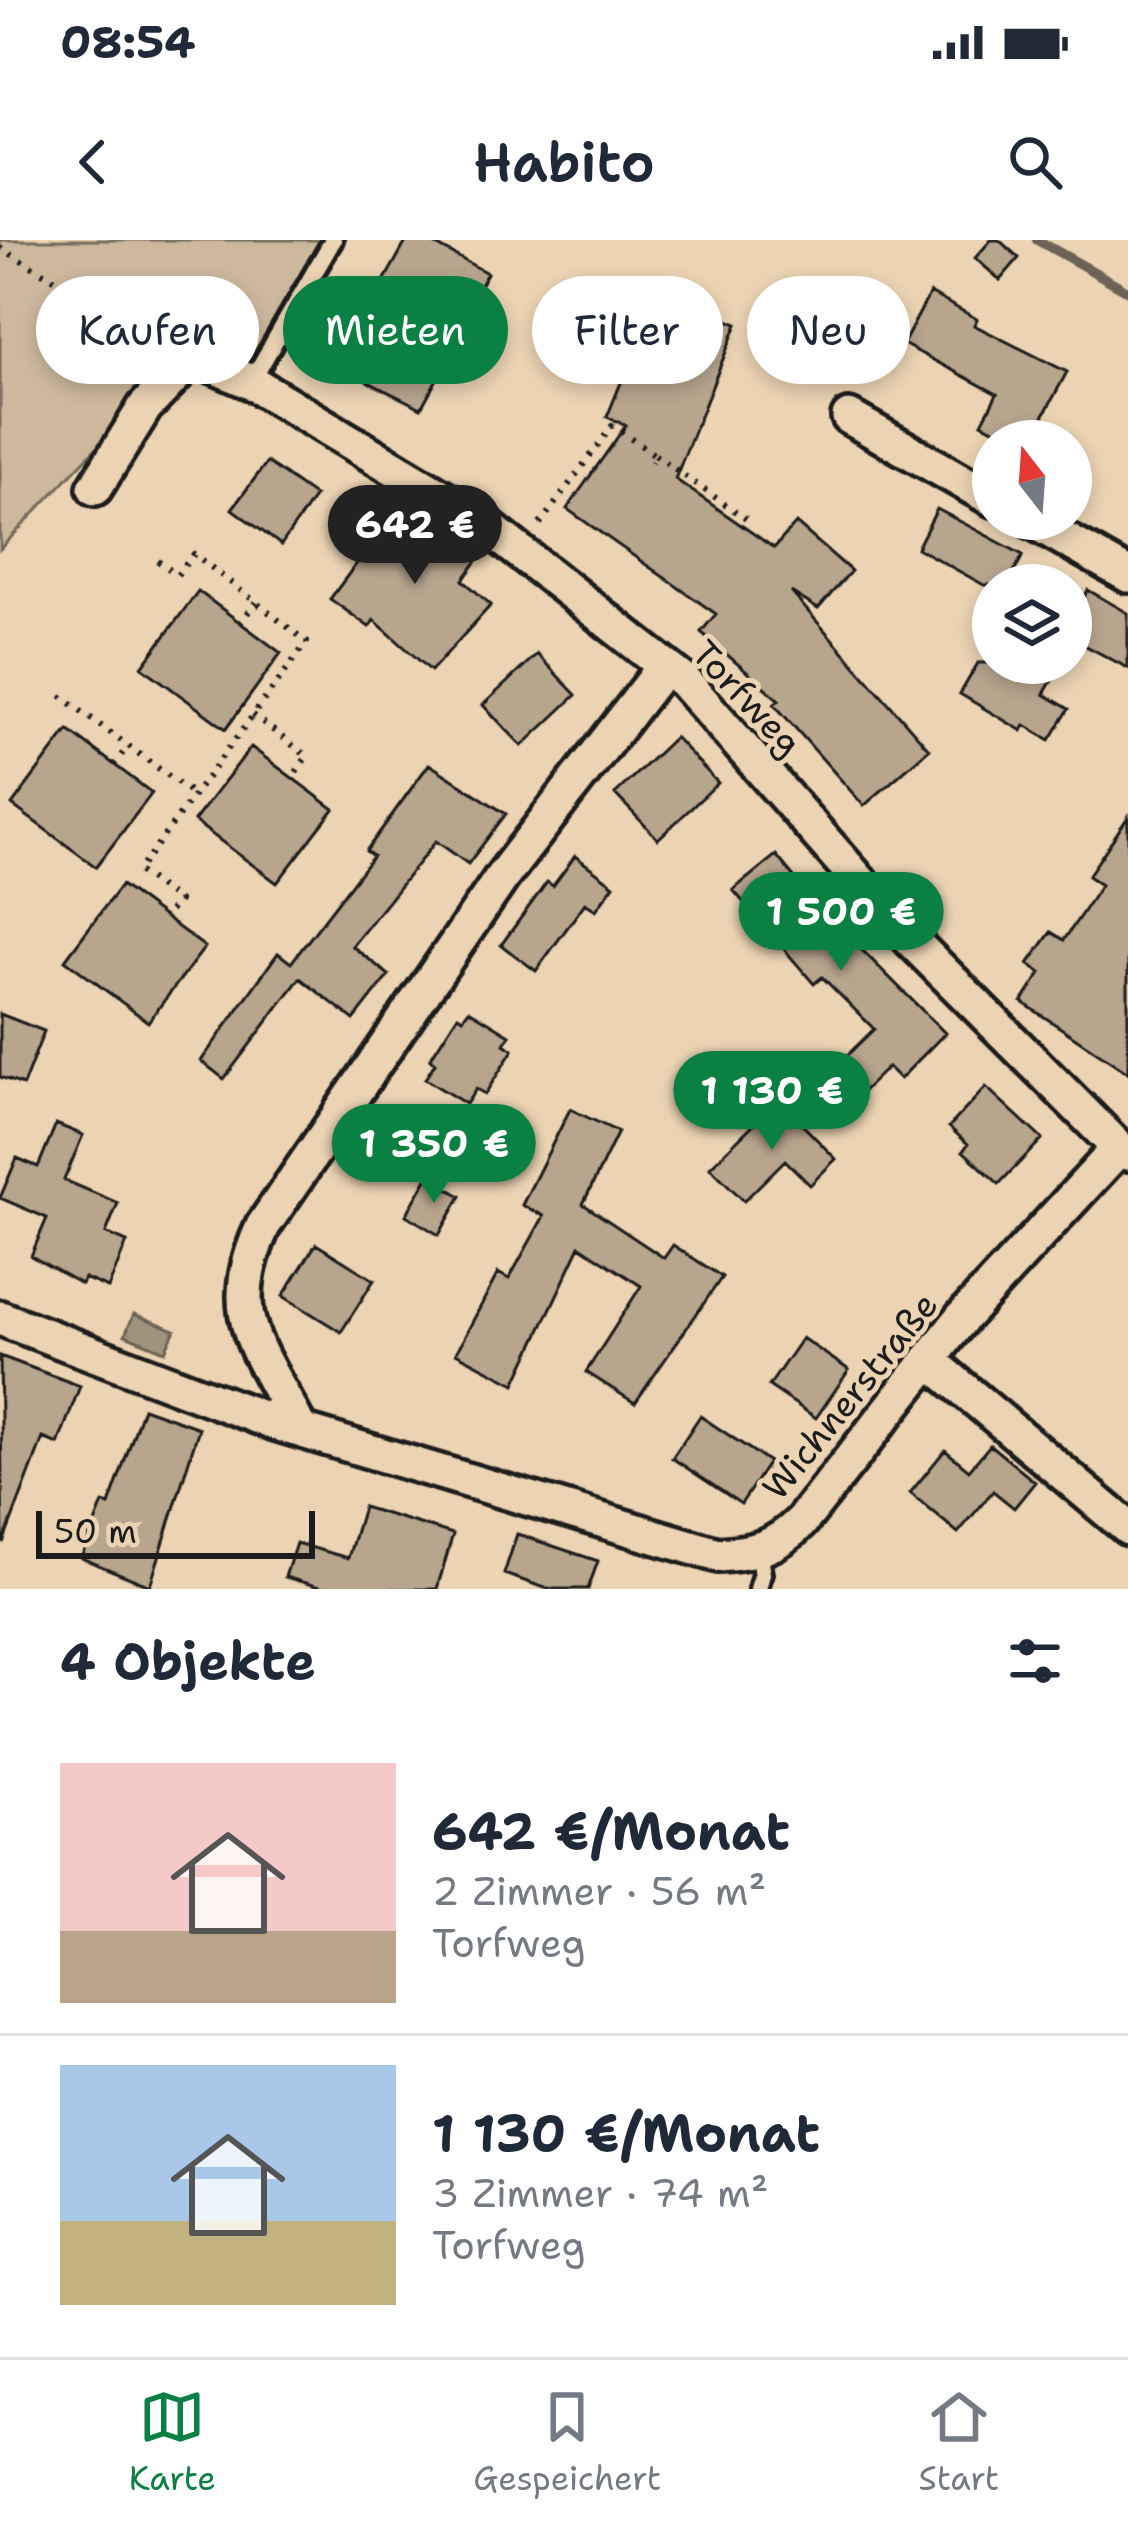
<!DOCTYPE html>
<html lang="de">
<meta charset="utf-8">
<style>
body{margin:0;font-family:"Shantell Sans",sans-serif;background:#f6f6f7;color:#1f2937;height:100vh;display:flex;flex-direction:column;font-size:45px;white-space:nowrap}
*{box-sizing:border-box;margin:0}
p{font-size:39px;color:#747a83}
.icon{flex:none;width:66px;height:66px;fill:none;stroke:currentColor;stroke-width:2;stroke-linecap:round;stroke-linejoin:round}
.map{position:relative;height:1349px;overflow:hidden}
.panel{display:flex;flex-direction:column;background:#fff;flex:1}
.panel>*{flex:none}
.guide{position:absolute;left:36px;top:36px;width:1056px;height:108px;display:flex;gap:24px}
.needle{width:78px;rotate:343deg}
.fabs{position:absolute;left:972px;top:180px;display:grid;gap:24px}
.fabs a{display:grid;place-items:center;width:120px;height:120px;border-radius:50%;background:#fff;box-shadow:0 6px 18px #0003;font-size:60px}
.scale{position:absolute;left:36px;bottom:30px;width:279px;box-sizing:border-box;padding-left:12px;border:6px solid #1c1c1c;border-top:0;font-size:33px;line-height:42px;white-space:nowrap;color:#1c1c1c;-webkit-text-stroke:9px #ebd3b3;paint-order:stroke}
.price{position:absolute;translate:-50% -102px;padding:0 27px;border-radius:42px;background:#0b8043;color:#fff;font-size:39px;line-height:78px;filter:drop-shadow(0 3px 6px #0008)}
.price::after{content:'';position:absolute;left:50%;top:72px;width:36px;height:27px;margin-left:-18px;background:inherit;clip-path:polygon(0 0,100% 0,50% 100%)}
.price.current{background:#222;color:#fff}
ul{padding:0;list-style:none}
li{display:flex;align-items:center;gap:36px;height:300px;padding:0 60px}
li+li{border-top:3px solid #e0e1e3}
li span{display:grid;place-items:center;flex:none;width:336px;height:240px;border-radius:0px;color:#555}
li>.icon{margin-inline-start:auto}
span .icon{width:144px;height:144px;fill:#fffc;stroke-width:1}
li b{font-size:51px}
h2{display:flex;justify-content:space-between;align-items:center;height:144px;padding:0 60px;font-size:51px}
.pill{padding:0 42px;border-radius:54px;background:#fff;box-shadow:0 6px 18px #0003;font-size:42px;line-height:108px}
.pill.current{background:#0b8043;color:#fff}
.status{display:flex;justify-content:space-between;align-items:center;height:84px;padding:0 60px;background:#fff;direction:ltr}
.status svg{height:33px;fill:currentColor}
header{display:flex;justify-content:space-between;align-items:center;height:156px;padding:0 60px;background:#fff;font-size:54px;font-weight:600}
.dock{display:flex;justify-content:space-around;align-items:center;height:168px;border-top:3px solid #e0e1e3;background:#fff;font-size:33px;color:#747a83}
.dock a{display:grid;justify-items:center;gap:6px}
.dock .current{color:#0b8043}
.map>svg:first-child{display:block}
.green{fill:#cdb89d;stroke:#746a5c;stroke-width:3}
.water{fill:#a1927e;stroke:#6c6357;stroke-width:3}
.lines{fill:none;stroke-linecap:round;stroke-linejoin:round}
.stream{stroke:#6c6357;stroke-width:10}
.building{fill:#b8a58e;stroke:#1c1c1c;stroke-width:3}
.service-casing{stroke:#1c1c1c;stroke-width:26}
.minor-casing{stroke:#1c1c1c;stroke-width:42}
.path{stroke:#1c1c1c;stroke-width:6;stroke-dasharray:3 9;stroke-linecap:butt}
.service{stroke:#ebd3b3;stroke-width:16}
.minor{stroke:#ebd3b3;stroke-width:33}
.labels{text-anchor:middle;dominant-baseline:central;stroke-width:10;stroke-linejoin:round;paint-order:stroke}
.street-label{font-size:36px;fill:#1c1c1c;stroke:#ebd3b3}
</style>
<div class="status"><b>08:54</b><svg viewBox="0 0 49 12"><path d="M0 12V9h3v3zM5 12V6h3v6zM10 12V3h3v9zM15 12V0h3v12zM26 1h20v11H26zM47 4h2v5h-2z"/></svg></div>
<header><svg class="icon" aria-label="back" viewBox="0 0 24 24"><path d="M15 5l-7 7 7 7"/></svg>Habito<svg class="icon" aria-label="search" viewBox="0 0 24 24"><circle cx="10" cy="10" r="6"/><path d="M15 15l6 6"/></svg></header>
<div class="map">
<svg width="1128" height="1349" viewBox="0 0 1128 1349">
<rect width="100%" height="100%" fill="#ebd3b3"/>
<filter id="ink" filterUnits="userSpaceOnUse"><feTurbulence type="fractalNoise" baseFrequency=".00833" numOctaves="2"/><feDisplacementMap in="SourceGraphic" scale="24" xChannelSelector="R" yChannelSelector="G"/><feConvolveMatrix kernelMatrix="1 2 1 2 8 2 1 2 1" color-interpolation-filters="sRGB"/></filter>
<g filter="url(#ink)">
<path class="green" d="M 0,0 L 320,0 L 247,127 L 176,124 L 0,309 Z"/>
<path class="water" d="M 134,1074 L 175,1090 L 165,1111 L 125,1095 Z"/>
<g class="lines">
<path class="stream" d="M 1037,0 L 1128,51"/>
</g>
<path class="building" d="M 407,0 L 427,0 L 487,33 L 439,117 L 447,121 L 421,168 L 320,118 L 349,66 L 365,75 Z
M 991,0 L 999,0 L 1019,18 L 1000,40 L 975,18 Z
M 658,52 L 737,84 L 675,239 L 774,308 L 796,283 L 851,331 L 818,369 L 791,352 L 929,509 L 864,566 L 774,464 L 779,460 L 701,392 L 716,374 L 567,269 L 626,185 L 607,177 Z
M 930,53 L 977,79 L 974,85 L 1067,132 L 1030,201 L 1016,201 L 982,183 L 997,154 L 903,104 Z
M 267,222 L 315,256 L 281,305 L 232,269 Z
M 403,261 L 479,318 L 463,340 L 491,365 L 431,431 L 374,380 L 369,387 L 330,359 Z
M 937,269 L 1023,315 L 1007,345 L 984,345 L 917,308 Z
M 1088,350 L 1128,373 L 1128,428 L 1071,398 L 1071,381 Z
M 198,351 L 281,413 L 226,489 L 142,427 Z
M 537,414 L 576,455 L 522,506 L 483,465 Z
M 978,423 L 1062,423 L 1044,454 L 1069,469 L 1050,500 L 1025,485 L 1022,491 L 960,454 Z
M 68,490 L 152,553 L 96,627 L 12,565 Z
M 675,497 L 718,543 L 658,599 L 615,554 Z
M 251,507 L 334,569 L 277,643 L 194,581 Z
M 429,524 L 506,574 L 468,624 L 436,601 L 352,706 L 389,735 L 354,780 L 300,738 L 224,839 L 201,821 L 278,713 L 291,723 L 373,616 L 366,611 Z
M 1128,577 L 1128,833 L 1022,762 L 1041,733 L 1028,724 L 1051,692 L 1064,700 L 1101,645 L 1088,636 Z
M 776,615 L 804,649 L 810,643 L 862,701 L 857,705 L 945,793 L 900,839 L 888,827 L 857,857 L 831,831 L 874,789 L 822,737 L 814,744 L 733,650 Z
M 575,616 L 614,645 L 596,670 L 585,663 L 536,731 L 501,705 L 547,642 L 553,646 Z
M 121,645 L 205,707 L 148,782 L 65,720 Z
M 469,770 L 510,795 L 504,804 L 513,810 L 485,854 L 476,849 L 466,864 L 425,839 L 435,823 L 430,819 L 458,775 L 463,778 Z
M 0,774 L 44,791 L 23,845 L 0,837 Z
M 986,847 L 1042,899 L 999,944 L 963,911 L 968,904 L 949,887 Z
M 778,860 L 836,919 L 810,945 L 785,920 L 744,961 L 710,927 Z
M 570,869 L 618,892 L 583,964 L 664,1018 L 673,1005 L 722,1037 L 635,1163 L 586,1132 L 641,1046 L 580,1006 L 515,1144 L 456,1113 L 498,1033 L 509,1039 L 544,976 L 522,965 Z
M 56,884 L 83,895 L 64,940 L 118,963 L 106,993 L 127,1002 L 108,1048 L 84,1038 L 81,1044 L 31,1016 L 47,978 L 0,958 L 17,918 L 38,927 Z
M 428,937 L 461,956 L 439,995 L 406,975 Z
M 316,1004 L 374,1040 L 341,1092 L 283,1056 Z
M 802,1098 L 849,1130 L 816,1178 L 769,1146 Z
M 0,1116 L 80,1146 L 58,1204 L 43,1198 L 3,1303 Z
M 143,1168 L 199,1188 L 150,1346 L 81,1318 L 103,1263 L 109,1265 Z
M 700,1176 L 769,1222 L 741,1264 L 672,1218 Z
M 990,1205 L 1035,1242 L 1014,1268 L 993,1251 L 958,1293 L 910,1253 L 945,1210 L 969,1230 Z
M 363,1267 L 453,1294 L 437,1349 L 326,1349 L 285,1337 L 296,1303 L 348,1318 Z
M 517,1294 L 598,1321 L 588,1349 L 548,1349 L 504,1334 Z"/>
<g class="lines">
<g class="service-casing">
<path id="service" d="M 251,142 L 333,0
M 758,1313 L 762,1334 L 758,1349"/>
</g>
<g class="minor-casing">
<path id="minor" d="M 849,177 L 993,259
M 95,248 L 145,167 L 193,117 L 251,142 L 474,276 L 684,441 L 912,701 L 1119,908
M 1029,279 L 1128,335
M 0,1078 L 272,1182 L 718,1315 C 754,1313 775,1308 801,1282 L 962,1078 L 1119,908 L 1128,913
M 929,1120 L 1128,1288
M 299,1187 C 258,1106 222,1076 263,986 L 502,637 L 665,426"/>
</g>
<path class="path" d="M 0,8 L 163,101
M 655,215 L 749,281
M 540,284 L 612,186 L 655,215 L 652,222
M 158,321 L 177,335 L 194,314 L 307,402 L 138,631 L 179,661 L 165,677
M 240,383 L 256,362
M 61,456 L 193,554
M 253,475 L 307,516 L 292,538
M 114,525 L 128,506"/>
<use href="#service" class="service"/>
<use href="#minor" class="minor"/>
</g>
</g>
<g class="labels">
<g class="street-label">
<text transform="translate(747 458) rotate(47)">Torfweg</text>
<text transform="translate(850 1156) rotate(-51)">Wichnerstraße</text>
</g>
</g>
</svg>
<div class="fabs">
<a><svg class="needle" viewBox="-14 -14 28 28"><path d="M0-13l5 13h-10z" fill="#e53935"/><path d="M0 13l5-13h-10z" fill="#747a83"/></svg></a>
<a><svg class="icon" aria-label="layers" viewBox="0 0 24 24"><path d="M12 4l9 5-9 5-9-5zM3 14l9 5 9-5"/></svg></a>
</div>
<div class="scale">50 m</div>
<b class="price current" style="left:415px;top:347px">642 €</b>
<b class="price" style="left:841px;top:734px">1 500 €</b>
<b class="price" style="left:772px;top:913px">1 130 €</b>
<b class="price" style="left:434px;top:966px">1 350 €</b>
<div class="guide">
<a class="pill">Kaufen</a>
<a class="pill current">Mieten</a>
<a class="pill">Filter</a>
<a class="pill">Neu</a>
</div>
</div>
<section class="panel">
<h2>4 Objekte<svg class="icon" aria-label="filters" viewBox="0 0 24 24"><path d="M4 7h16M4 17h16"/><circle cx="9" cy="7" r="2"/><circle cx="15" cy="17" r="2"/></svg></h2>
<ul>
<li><span style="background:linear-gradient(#f6c9c9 70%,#b9a48a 0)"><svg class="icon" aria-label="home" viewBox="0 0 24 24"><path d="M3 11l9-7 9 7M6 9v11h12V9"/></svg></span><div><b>642 €/Monat</b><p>2 Zimmer · 56 m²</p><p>Torfweg</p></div></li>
<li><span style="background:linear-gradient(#a9c7e8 65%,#c2b280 0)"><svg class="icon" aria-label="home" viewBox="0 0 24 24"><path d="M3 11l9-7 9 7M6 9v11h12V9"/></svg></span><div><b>1 130 €/Monat</b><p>3 Zimmer · 74 m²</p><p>Torfweg</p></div></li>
</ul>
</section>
<nav class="dock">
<a class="current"><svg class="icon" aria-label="map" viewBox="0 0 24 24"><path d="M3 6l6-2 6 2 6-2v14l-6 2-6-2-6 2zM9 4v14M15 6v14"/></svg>Karte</a>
<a><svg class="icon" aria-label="saved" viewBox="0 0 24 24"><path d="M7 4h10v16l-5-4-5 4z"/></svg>Gespeichert</a>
<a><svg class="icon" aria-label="home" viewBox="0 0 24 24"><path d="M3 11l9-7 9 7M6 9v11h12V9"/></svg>Start</a>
</nav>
